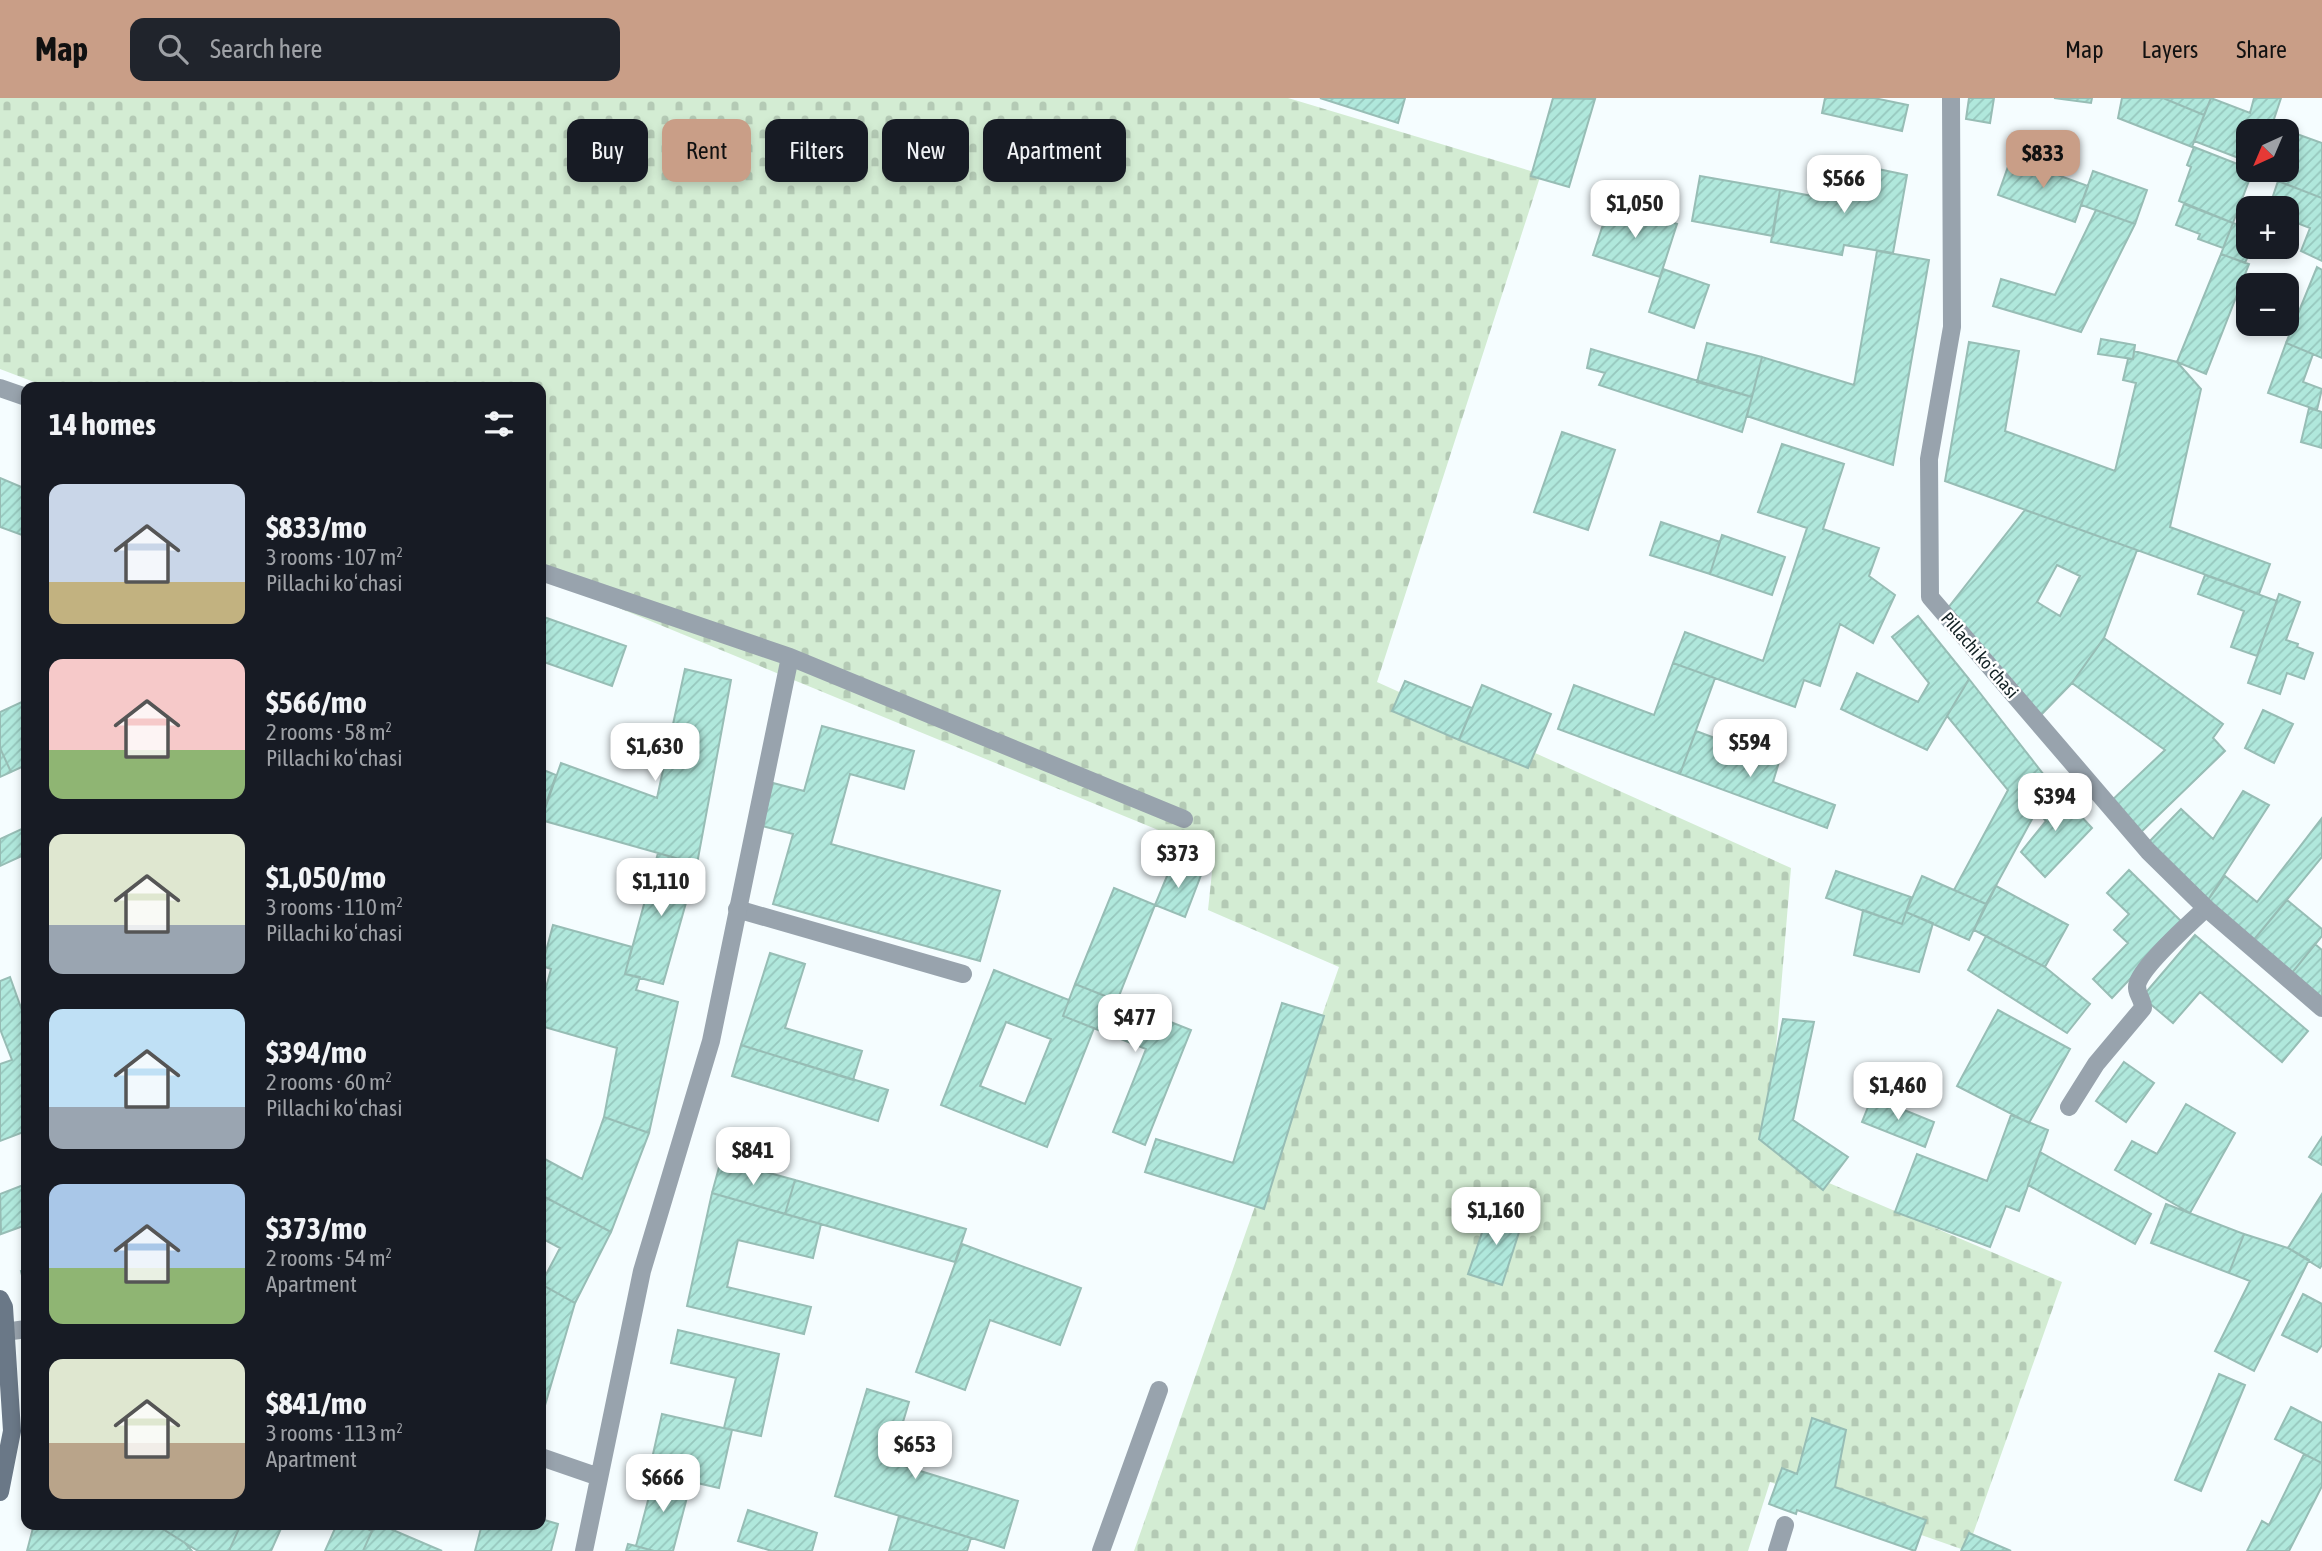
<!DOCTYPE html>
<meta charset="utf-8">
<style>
body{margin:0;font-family:"Asap Condensed",sans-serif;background:#20242c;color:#f1f3f6;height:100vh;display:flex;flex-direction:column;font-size:26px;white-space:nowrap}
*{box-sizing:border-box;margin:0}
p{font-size:23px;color:#9ea1a6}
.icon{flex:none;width:38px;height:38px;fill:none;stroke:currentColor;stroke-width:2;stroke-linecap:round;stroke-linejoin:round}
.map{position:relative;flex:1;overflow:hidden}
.panel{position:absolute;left:21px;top:284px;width:525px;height:1148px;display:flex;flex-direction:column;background:#171b24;border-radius:14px;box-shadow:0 4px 10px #0003}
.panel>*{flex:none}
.top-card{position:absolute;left:567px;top:21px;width:665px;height:63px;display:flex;gap:14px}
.needle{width:46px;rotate:224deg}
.fabs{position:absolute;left:2236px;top:21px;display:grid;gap:14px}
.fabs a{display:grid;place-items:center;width:63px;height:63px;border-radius:14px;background:#171b24;box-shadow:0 4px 10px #0003;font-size:35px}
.price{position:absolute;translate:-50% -60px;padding:0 16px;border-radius:14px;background:#fff;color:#222;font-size:23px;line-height:46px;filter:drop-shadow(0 2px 4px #0008)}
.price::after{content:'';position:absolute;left:50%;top:42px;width:21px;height:16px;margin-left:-10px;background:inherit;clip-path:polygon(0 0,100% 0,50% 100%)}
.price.on{background:#c99e87;color:#111}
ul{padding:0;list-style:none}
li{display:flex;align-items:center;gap:21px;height:175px;padding:0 28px}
li span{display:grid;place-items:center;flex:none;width:196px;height:140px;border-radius:14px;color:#555}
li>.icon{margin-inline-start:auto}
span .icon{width:84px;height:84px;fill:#fffc;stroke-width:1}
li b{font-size:30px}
h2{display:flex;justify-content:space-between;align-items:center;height:84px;padding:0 28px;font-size:30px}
.pill{padding:0 24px;border-radius:14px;background:#171b24;box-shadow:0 4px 10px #0003;font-size:24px;line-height:63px}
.pill.on{background:#c99e87;color:#111}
header{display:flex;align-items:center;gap:42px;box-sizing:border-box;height:98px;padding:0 35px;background:#c99e87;color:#111}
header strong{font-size:33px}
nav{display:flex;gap:38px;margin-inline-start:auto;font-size:24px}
.search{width:490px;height:63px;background:#20242c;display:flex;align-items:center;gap:18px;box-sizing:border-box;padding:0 24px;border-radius:14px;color:#9ea1a6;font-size:26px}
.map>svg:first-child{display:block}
.cemetery{fill:url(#cemetery-stones)}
.building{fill:url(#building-hatch);stroke:#97bdb5;stroke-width:2;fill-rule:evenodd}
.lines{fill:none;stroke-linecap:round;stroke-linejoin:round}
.service{stroke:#98a3ad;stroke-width:18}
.minor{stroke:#98a3ad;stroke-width:18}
.secondary{stroke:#6a7887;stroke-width:18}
.labels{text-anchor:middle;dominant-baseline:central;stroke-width:5;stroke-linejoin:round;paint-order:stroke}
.street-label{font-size:18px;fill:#142326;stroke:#fff}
</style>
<header>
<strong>Map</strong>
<div class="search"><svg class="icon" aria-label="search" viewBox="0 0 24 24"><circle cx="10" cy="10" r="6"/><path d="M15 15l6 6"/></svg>Search here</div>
<nav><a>Map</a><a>Layers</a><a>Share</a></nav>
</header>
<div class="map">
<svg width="2322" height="1453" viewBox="0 0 2322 1453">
<defs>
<pattern id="cemetery-stones" width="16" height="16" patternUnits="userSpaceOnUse" patternTransform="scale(1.75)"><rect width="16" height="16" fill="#d3ecd3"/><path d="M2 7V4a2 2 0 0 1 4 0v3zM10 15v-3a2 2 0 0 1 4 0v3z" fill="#b4cab5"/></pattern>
<pattern id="building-hatch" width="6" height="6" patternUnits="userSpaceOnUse" patternTransform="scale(1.75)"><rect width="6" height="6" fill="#b0e8dc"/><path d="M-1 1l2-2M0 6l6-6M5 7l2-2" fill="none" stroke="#96c7bd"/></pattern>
</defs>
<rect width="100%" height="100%" fill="#f5fdff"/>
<path class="cemetery" d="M 0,0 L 1288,0 L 1541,76 L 1377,584 L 1791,770 L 1769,1035 L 1829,1085 L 2062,1184 L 1967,1453 L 1770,1384 L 1748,1453 L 1134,1453 L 1339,869 L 1208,812 L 1214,755 L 541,478 L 541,289 L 47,289 L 0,271 Z"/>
<path class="building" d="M 1320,0 L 1405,0 L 1398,25 Z
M 1553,0 L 1595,1 L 1569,89 L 1531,78 Z
M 1825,0 L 1874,0 L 1908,7 L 1902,33 L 1822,15 Z
M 1969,0 L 1994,0 L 1990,25 L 1966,21 Z
M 2054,0 L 2092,0 L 2091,5 Z
M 2122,0 L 2163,0 L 2204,17 L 2192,49 L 2118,20 Z
M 2163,0 L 2211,0 L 2204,17 Z
M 2211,0 L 2250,15 L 2254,0 L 2281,0 L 2270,33 L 2249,33 L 2249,64 L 2194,43 Z
M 2294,35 L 2322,45 L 2322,100 L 2278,83 L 2282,72 L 2287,72 L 2287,55 Z
M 2194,49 L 2253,72 L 2233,125 L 2179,103 L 2191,69 L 2187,67 Z
M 2011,60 L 2088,88 L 2075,124 L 1998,97 Z
M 1878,71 L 1907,77 L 1893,155 L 1844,147 L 1842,157 L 1771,144 L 1780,92 L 1839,103 L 1845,72 L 1877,78 Z
M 2093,73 L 2147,92 L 2135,126 L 2081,107 Z
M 1700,78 L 1780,92 L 1773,138 L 1692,123 Z
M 2278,83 L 2322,100 L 2322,163 L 2301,153 L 2310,130 L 2287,121 L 2287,110 L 2269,110 Z
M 1610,105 L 1677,126 L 1660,179 L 1593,157 Z
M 2184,106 L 2233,125 L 2223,150 L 2198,141 L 2200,136 L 2176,127 Z
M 2096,112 L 2135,126 L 2081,234 L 1993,208 L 2001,181 L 2055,197 Z
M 2233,125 L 2249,130 L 2249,149 L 2252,149 L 2245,165 L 2221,156 Z
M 1877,153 L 1929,162 L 1893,367 L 1747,318 L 1762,259 L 1854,287 Z
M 2221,156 L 2249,166 L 2206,276 L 2177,264 Z
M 2317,169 L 2322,172 L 2322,260 L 2286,245 Z
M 1663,171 L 1709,187 L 1694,230 L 1649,214 Z
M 2101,241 L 2135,247 L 2133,261 L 2098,256 Z
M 1969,244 L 2019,253 L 2005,333 L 2115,373 L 2136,285 L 2123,282 L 2128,261 L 2133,261 L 2134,253 L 2177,264 L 2201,291 L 2170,429 L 2270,466 L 2259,496 L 1945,383 Z
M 1707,245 L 1762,259 L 1752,299 L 1697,284 Z
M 2286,245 L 2313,256 L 2303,284 L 2322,291 L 2317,312 L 2268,295 Z
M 1591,251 L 1752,299 L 1742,334 L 1599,287 L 1605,275 L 1587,270 Z
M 2309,310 L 2322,314 L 2322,350 L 2301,344 Z
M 1562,334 L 1615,352 L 1588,432 L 1534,414 Z
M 1782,346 L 1844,366 L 1823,431 L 1879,450 L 1869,478 L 1895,497 L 1873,545 L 1840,526 L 1820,588 L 1804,582 L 1795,609 L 1673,565 L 1685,534 L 1763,563 L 1807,430 L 1758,414 Z
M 0,380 L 26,391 L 26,426 L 22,437 L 0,429 Z
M 2025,412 L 2137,452 L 2104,540 L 2072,585 L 2039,619 L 1948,510 ZM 2057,467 L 2080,478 L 2060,518 L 2037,504 Z
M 1661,424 L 1720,444 L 1710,476 L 1650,457 Z
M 1722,437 L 1785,459 L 1772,497 L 1710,476 Z
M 2205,477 L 2277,503 L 2257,558 L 2231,549 L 2244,513 L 2198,496 Z
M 2279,496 L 2300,504 L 2286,542 L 2298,546 L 2297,549 L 2313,555 L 2304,581 L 2287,575 L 2280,596 L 2248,585 Z
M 541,518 L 626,548 L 612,588 L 541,563 Z
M 1918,518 L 1969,581 L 1927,652 L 1841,611 L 1857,575 L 1918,604 L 1929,585 L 1892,539 Z
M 2104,540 L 2223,626 L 2213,640 L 2225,653 L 2138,737 L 2108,706 L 2165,652 L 2072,585 Z
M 1673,565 L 1715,580 L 1680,676 L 1558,631 L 1574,587 L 1654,617 Z
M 685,571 L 731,582 L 697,766 L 541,722 L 561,665 L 657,700 Z
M 1969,581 L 2051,686 L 1986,806 L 1954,792 L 2008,692 L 1947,618 Z
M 1405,583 L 1472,610 L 1459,642 L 1392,613 Z
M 1482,587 L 1551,616 L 1528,670 L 1459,642 Z
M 26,602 L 26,667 L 11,674 L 0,650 L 0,614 Z
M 2263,612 L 2293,626 L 2274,665 L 2245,650 Z
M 822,628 L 914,653 L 904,691 L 850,676 L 831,746 L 1000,793 L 980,863 L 773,806 L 793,736 L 762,728 L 773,685 L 804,693 Z
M 1696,633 L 1779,664 L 1773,684 L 1835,707 L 1827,730 L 1680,676 Z
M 0,650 L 11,674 L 0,679 Z
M 541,671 L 556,677 L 541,720 Z
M 2051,686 L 2092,730 L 2045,779 L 2021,754 L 2046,723 L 2037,713 Z
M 2243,693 L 2269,707 L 2206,805 L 2146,747 L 2181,711 L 2213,741 Z
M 2322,720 L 2322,759 L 2252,844 L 2206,805 L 2225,778 L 2257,804 Z
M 26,729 L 26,756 L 0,768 L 0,741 Z
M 658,755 L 697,766 L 663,886 L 625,876 Z
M 1172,766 L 1201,777 L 1185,819 L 1155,807 Z
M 2129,772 L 2183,825 L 2112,900 L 2093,881 L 2128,845 L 2114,832 L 2129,816 L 2107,795 Z
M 1836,773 L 1911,799 L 1902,826 L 1826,800 Z
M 1922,778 L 1986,806 L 1969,842 L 1906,814 Z
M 1996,788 L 2068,827 L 2045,869 L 1974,832 Z
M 1114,790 L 1155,807 L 1117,903 L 1075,886 Z
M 2287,802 L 2322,831 L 2322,838 L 2291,876 L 2252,844 Z
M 1863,812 L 1902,826 L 1906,814 L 1933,825 L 1919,874 L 1854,857 Z
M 553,827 L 632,849 L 625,876 L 640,879 L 636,892 L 678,904 L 649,1035 L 604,1019 L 617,950 L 541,928 L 541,908 L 551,871 L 542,868 Z
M 2195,837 L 2308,933 L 2282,964 L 2200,894 L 2173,925 L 2142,899 Z
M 1986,838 L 2045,869 L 2090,906 L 2067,935 L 1968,872 Z
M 2315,846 L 2322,852 L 2322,902 L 2291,876 Z
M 770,855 L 805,866 L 785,930 L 862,953 L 853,982 L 741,947 Z
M 994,872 L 1069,902 L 1063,918 L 1094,930 L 1047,1049 L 941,1007 ZM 1006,924 L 1051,941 L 1025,1006 L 980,988 Z
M 10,879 L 24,918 L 26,917 L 26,1033 L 0,1043 L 0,966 L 12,962 L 0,931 L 0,883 Z
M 1075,886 L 1191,932 L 1145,1047 L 1113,1034 L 1146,951 L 1063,918 Z
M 1282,905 L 1324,918 L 1264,1111 L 1145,1074 L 1156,1041 L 1233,1065 Z
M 1998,912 L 2070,951 L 2029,1025 L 1957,988 Z
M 1783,921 L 1814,924 L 1793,1022 L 1848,1059 L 1823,1092 L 1759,1041 Z
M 741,947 L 888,992 L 878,1023 L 732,978 Z
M 2124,964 L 2154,985 L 2126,1024 L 2096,1003 Z
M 1872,999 L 1934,1024 L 1925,1049 L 1862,1024 Z
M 2186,1006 L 2235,1035 L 2190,1115 L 2115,1072 L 2132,1043 L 2157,1056 Z
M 2011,1017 L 2048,1032 L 2019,1113 L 2006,1108 L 1990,1149 L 1895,1114 L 1917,1056 L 1987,1083 Z
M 604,1019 L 649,1035 L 611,1134 L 541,1097 L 541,1059 L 582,1081 Z
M 2322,1039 L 2322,1067 L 2309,1059 Z
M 2040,1054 L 2151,1116 L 2135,1146 L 2028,1087 Z
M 721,1062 L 795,1082 L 785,1116 L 712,1095 Z
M 795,1082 L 966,1131 L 955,1164 L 785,1116 Z
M 26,1086 L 26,1127 L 1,1136 L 0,1096 Z
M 712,1095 L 821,1126 L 813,1160 L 738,1142 L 727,1189 L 811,1209 L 804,1236 L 687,1208 Z
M 2322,1096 L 2322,1167 L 2320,1170 L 2288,1150 Z
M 541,1097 L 611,1134 L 575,1205 L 541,1186 L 560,1150 L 541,1140 Z
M 2166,1106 L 2244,1136 L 2229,1175 L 2151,1145 Z
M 1490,1111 L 1523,1122 L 1502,1187 L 1468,1176 Z
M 2244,1136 L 2288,1150 L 2309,1162 L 2254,1273 L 2215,1253 L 2250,1183 L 2229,1175 Z
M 962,1146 L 1081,1190 L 1060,1247 L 990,1222 L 965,1292 L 916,1274 Z
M 26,1172 L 26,1195 L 21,1173 Z
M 541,1186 L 575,1205 L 541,1321 Z
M 2303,1196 L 2322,1206 L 2322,1247 L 2317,1254 L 2282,1237 Z
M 678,1232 L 779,1256 L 761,1338 L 724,1330 L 736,1280 L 671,1265 Z
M 2219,1276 L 2245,1287 L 2201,1393 L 2175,1382 Z
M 867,1291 L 909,1304 L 891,1364 L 1018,1403 L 1004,1450 L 835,1398 Z
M 2291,1309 L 2322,1325 L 2322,1365 L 2275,1341 Z
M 662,1316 L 732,1332 L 719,1390 L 649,1374 Z
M 1812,1320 L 1846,1332 L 1835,1389 L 1926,1422 L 1915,1453 L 1797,1412 L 1796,1416 L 1769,1406 L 1782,1370 L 1797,1376 Z
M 2304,1356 L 2322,1365 L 2322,1388 L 2289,1453 L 2247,1453 L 2262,1423 L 2269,1427 Z
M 655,1376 L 691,1384 L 673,1453 L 654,1453 L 636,1448 Z
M 748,1412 L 817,1435 L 812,1453 L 772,1453 L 738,1443 Z
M 899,1418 L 971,1440 L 967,1453 L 889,1453 Z
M 541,1421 L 558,1426 L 551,1453 L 475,1453 L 482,1426 L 541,1426 Z
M 34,1426 L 155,1426 L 185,1445 L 192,1453 L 27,1453 Z
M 163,1426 L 241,1426 L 229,1453 L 198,1453 L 161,1430 Z
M 241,1426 L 283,1426 L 271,1453 L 229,1453 Z
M 337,1426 L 357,1426 L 372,1433 L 363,1453 L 325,1453 Z
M 357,1426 L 375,1426 L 372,1433 Z
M 375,1426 L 379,1426 L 442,1453 L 363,1453 Z
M 1969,1435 L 2011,1453 L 1961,1453 Z
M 628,1446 L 636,1448 L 654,1453 L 626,1453 Z"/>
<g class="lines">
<path class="service" d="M 737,811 L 963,876
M 2069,1009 L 2096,966 L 2143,910 C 2143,900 2134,894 2138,884 C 2145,865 2190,825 2206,810"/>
<path class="minor" d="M 1951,0 L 1952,229 L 1929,361 L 1930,499 L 2148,753 L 2206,810 L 2322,910
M 0,290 L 26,299
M 541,474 L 790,559 L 1184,721
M 5,1234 L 26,1231
M 541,1359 L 599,1379
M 584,1453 L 642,1173 L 711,943 L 790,559
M 1101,1453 L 1159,1292
M 1777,1453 L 1785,1427"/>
<path class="secondary" d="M 0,1201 L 4,1209 L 12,1333 L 0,1394"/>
</g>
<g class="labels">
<g class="street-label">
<text transform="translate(1980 557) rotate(49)">Pillachi koʻchasi</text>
</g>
</g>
</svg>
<div class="fabs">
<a><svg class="needle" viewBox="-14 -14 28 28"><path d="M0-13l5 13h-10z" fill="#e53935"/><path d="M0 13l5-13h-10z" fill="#9ea1a6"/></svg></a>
<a>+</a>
<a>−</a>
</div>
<b class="price on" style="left:2043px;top:92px">$833</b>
<b class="price" style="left:1844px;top:117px">$566</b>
<b class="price" style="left:1635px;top:142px">$1,050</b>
<b class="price" style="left:1750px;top:681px">$594</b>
<b class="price" style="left:655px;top:685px">$1,630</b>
<b class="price" style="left:2055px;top:735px">$394</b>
<b class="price" style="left:1178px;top:792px">$373</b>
<b class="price" style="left:661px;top:820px">$1,110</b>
<b class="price" style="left:1135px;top:956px">$477</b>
<b class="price" style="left:1898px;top:1024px">$1,460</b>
<b class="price" style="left:753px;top:1089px">$841</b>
<b class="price" style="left:1496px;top:1149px">$1,160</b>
<b class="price" style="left:915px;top:1383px">$653</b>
<b class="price" style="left:663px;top:1416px">$666</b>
<div class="top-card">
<a class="pill">Buy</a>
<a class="pill on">Rent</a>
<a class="pill">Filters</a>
<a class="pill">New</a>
<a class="pill">Apartment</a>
</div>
<section class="panel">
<h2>14 homes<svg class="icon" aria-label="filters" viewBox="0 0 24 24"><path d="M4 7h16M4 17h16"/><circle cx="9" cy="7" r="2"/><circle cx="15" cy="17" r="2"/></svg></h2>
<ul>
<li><span style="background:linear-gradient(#c9d6e8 70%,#c2b280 0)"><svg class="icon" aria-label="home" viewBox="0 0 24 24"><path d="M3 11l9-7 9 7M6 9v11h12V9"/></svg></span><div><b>$833/mo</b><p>3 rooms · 107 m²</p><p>Pillachi koʻchasi</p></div></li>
<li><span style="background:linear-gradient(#f6c9c9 65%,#8fb573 0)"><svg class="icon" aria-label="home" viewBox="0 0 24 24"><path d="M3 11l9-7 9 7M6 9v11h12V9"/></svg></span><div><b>$566/mo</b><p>2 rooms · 58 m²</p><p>Pillachi koʻchasi</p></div></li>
<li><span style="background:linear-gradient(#dfe7d0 65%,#9aa5b1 0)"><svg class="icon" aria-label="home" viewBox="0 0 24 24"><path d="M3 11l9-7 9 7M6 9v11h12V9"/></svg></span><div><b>$1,050/mo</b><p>3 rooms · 110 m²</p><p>Pillachi koʻchasi</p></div></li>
<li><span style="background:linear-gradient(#bfe0f5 70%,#9aa5b1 0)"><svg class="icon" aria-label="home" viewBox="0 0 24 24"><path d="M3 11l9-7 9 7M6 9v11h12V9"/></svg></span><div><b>$394/mo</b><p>2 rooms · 60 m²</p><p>Pillachi koʻchasi</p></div></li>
<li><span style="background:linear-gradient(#a9c7e8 60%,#8fb573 0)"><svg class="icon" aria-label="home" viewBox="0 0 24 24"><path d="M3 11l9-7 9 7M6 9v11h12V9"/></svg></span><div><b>$373/mo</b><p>2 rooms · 54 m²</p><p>Apartment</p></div></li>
<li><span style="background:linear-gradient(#dfe7d0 60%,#b9a48a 0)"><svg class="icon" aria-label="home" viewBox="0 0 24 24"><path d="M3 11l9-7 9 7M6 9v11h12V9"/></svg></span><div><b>$841/mo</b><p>3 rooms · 113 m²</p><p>Apartment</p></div></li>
</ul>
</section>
</div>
